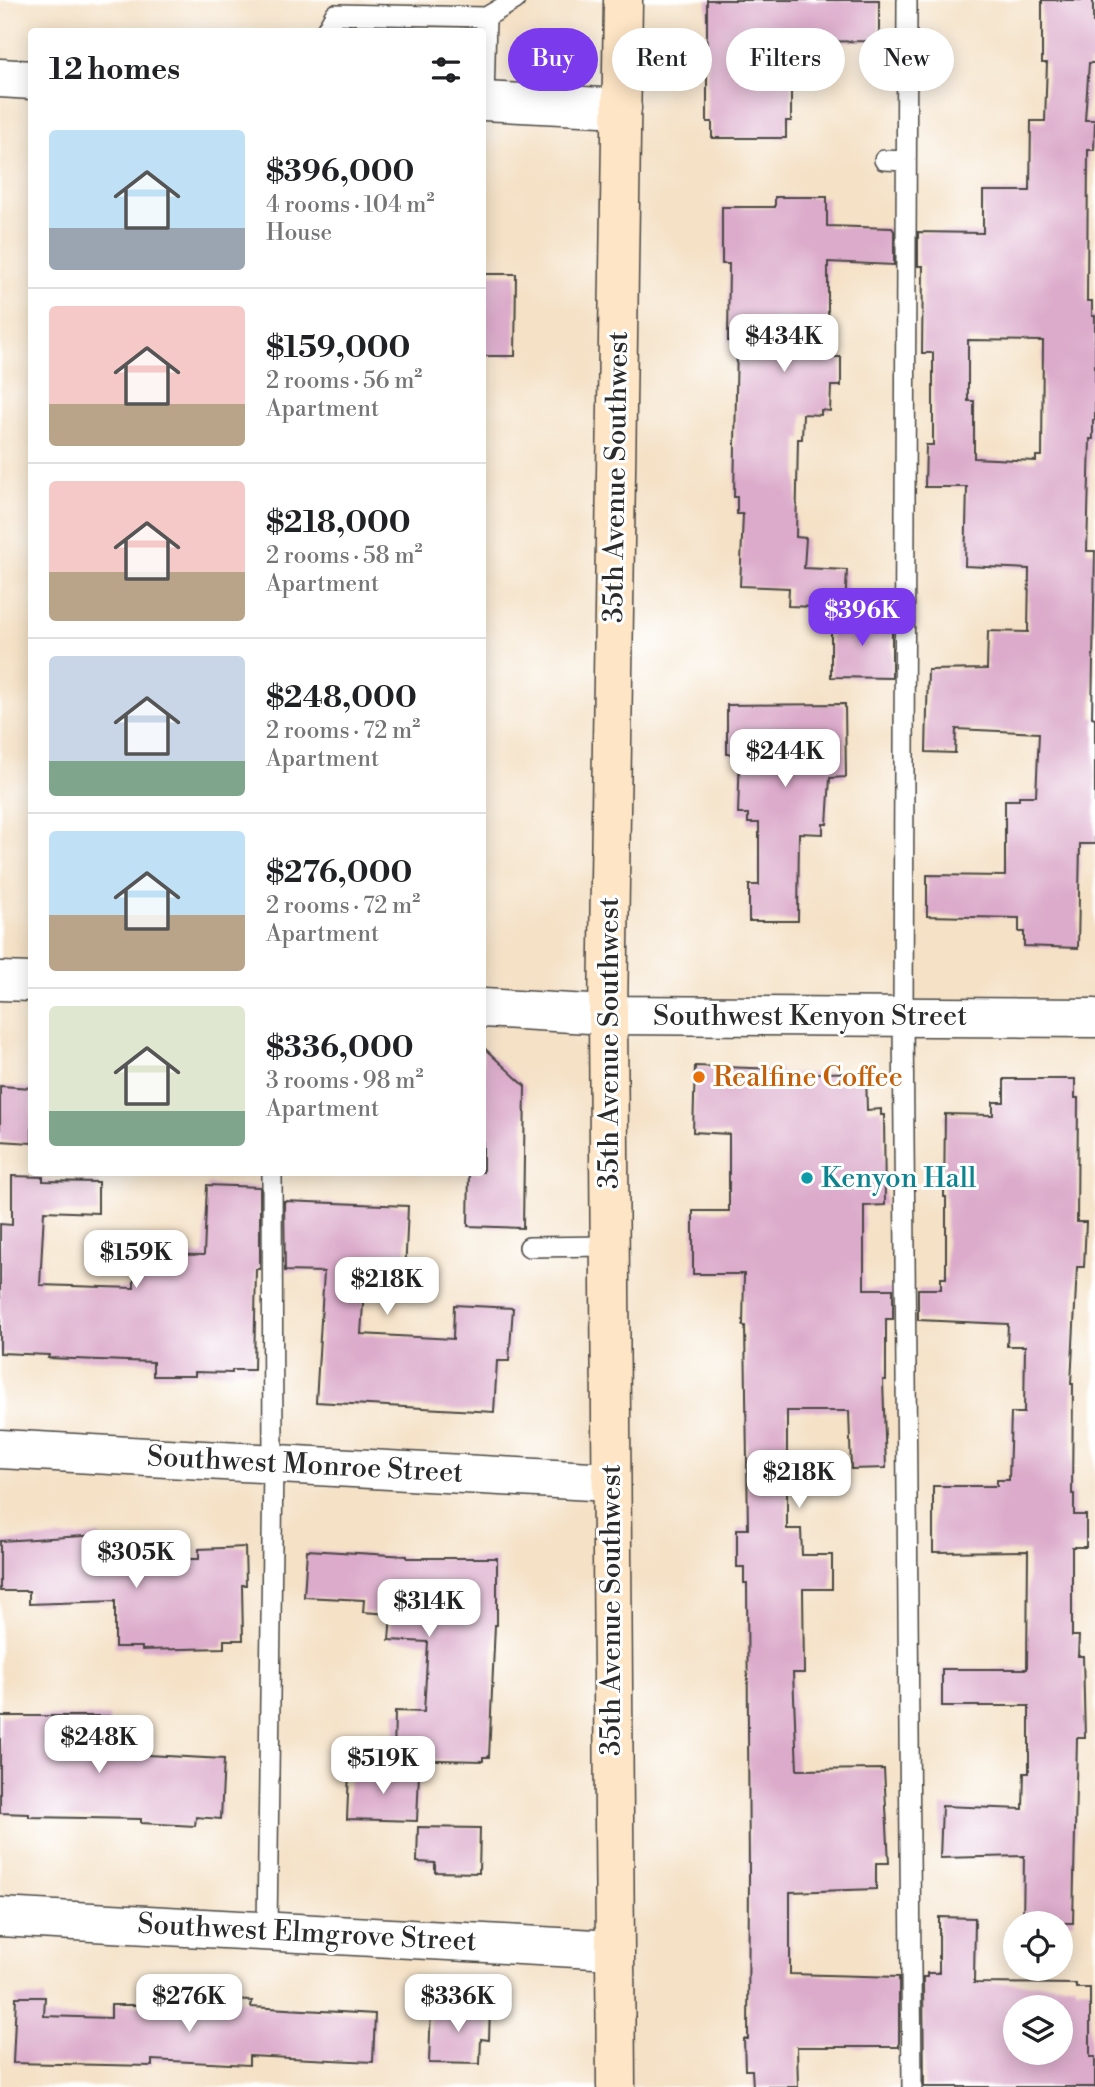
<!DOCTYPE html>
<meta charset="utf-8">
<style>
body{margin:0;font-family:"Libre Bodoni",serif;background:#f6f6f6;color:#202124;height:100vh;display:flex;flex-direction:column;font-size:26px;white-space:nowrap}
*{box-sizing:border-box;margin:0}
p{font-size:23px;color:#757577}
.icon{flex:none;width:38px;height:38px;fill:none;stroke:currentColor;stroke-width:2;stroke-linecap:round;stroke-linejoin:round}
.map{position:relative;flex:1;overflow:hidden}
.sheet{position:absolute;left:28px;top:28px;width:458px;height:1148px;display:flex;flex-direction:column;background:#fff;border-radius:7px;box-shadow:0 4px 18px #0003}
.sheet>*{flex:none}
.banner{position:absolute;left:508px;top:28px;width:481px;height:63px;display:flex;gap:14px}
.fabs{position:absolute;left:1003px;top:1911px;display:grid;gap:14px}
.fabs a{display:grid;place-items:center;width:70px;height:70px;border-radius:50%;background:#fff;box-shadow:0 4px 18px #0003;font-size:35px}
.price{position:absolute;translate:-50% -60px;padding:0 16px;border-radius:14px;background:#fff;color:#222;font-size:23px;line-height:46px;filter:drop-shadow(0 2px 4px #0008)}
.price::after{content:'';position:absolute;left:50%;top:42px;width:21px;height:16px;margin-left:-10px;background:inherit;clip-path:polygon(0 0,100% 0,50% 100%)}
.price.selected{background:#7c3aed;color:#fff}
ul{padding:0;list-style:none}
li{display:flex;align-items:center;gap:21px;height:175px;padding:0 21px}
li+li{border-top:2px solid #e0e0e0}
li span{display:grid;place-items:center;flex:none;width:196px;height:140px;border-radius:7px;color:#555}
li>.icon{margin-inline-start:auto}
span .icon{width:84px;height:84px;fill:#fffc;stroke-width:1}
li b{font-size:30px}
h2{display:flex;justify-content:space-between;align-items:center;height:84px;padding:0 21px;font-size:30px}
.chip{padding:0 24px;border-radius:32px;background:#fff;box-shadow:0 4px 18px #0003;font-size:24px;line-height:63px}
.chip.selected{background:#7c3aed;color:#fff}
.map>svg:first-child{display:block}
.building{fill:#dcabcb;fill-rule:evenodd}
.lines{fill:none;stroke-linecap:round;stroke-linejoin:round}
.service-casing{stroke:#494642;stroke-width:22}
.minor-casing{stroke:#494642;stroke-width:41}
.tertiary-casing{stroke:#494642;stroke-width:41}
.secondary-casing{stroke:#494642;stroke-width:41}
.service{stroke:#fff;stroke-width:19}
.minor{stroke:#fff;stroke-width:38}
.tertiary{stroke:#fff;stroke-width:38}
.secondary{stroke:#fee5c5;stroke-width:38}
.food-dot{fill:#e8710a;stroke:#fff;stroke-width:2.5}
.culture-dot{fill:#0f9aa8;stroke:#fff;stroke-width:2.5}
.labels{text-anchor:middle;dominant-baseline:central;stroke-width:6;stroke-linejoin:round;paint-order:stroke}
.street-label{font-size:28px;fill:#2b2b2b;stroke:#fff}
.food-label{font-size:28px;fill:#c56008;stroke:#fff;text-anchor:start}
.culture-label{font-size:28px;fill:#0d838f;stroke:#fff;text-anchor:start}
</style>
<div class="map">
<svg width="1095" height="2087" viewBox="0 0 1095 2087">
<rect width="100%" height="100%" fill="#fff"/>
<filter id="ink" filterUnits="userSpaceOnUse"><feTurbulence type="fractalNoise" baseFrequency=".0143" numOctaves="2"/><feDisplacementMap in="SourceGraphic" scale="14" xChannelSelector="R" yChannelSelector="G"/><feConvolveMatrix kernelMatrix="1 2 1 2 8 2 1 2 1" color-interpolation-filters="sRGB"/></filter>
<filter id="wash" filterUnits="userSpaceOnUse"><feTurbulence type="fractalNoise" baseFrequency=".00686" numOctaves="4" result="noise"/><feDisplacementMap in="SourceGraphic" scale="28" xChannelSelector="R" yChannelSelector="G"/><feGaussianBlur stdDeviation="1.57" result="paint"/><feColorMatrix in="noise" values="0 0 0 0 0 0 0 0 0 0 0 0 0 0 0 0 0 1.4 0 .05"/><feComposite in="paint" operator="in"/></filter>
<g filter="url(#wash)">
<rect width="100%" height="100%" fill="#f4e1c6"/>
<g id="blocks">
<path class="building" d="M 707,0 L 879,0 L 879,41 L 791,42 L 791,121 L 786,121 L 786,138 L 712,138 L 712,122 L 707,122 Z
M 1042,0 L 1093,0 L 1093,22 L 1095,22 L 1095,63 L 1089,63 L 1085,120 L 1095,120 L 1094,150 L 1088,150 L 1087,301 L 1092,301 L 1092,316 L 1095,316 L 1095,420 L 1093,420 L 1093,439 L 1090,439 L 1087,551 L 1095,551 L 1092,717 L 1095,718 L 1095,844 L 1080,844 L 1078,948 L 1024,946 L 1024,932 L 1019,932 L 1019,918 L 927,916 L 927,875 L 1005,876 L 1005,800 L 1019,800 L 1019,796 L 1036,796 L 1039,733 L 956,729 L 955,753 L 926,752 L 928,670 L 987,669 L 988,631 L 1028,632 L 1029,569 L 965,566 L 967,487 L 925,487 L 926,445 L 933,445 L 933,353 L 922,353 L 923,266 L 918,266 L 918,232 L 983,233 L 983,191 L 1030,191 L 1031,121 L 1045,121 L 1047,63 L 1042,63 ZM 968,340 L 1043,341 L 1042,456 L 1036,456 L 1036,461 L 974,458 L 974,401 L 968,401 Z
M 775,197 L 827,197 L 827,226 L 892,228 L 894,231 L 894,265 L 828,262 L 828,357 L 841,357 L 841,386 L 831,386 L 830,411 L 821,410 L 821,415 L 803,414 L 802,439 L 798,439 L 796,537 L 806,538 L 804,568 L 847,570 L 845,608 L 788,606 L 789,588 L 740,586 L 743,514 L 737,514 L 737,497 L 734,497 L 737,341 L 728,341 L 729,264 L 722,264 L 722,207 L 775,207 Z
M 483,274 L 516,274 L 515,356 L 483,356 Z
M 831,618 L 892,619 L 892,678 L 831,677 Z
M 845,704 L 846,777 L 830,778 L 827,824 L 823,824 L 823,834 L 799,833 L 798,921 L 749,921 L 749,885 L 759,885 L 759,823 L 748,823 L 748,814 L 738,814 L 740,754 L 727,754 L 727,705 Z
M 483,1047 L 525,1086 L 523,1228 L 468,1226 L 469,1172 L 483,1172 Z
M 695,1066 L 781,1069 L 781,1074 L 866,1072 L 867,1110 L 881,1109 L 881,1115 L 884,1115 L 885,1205 L 864,1206 L 864,1289 L 893,1289 L 893,1319 L 886,1319 L 886,1380 L 883,1380 L 886,1468 L 851,1469 L 849,1411 L 787,1411 L 787,1529 L 801,1529 L 802,1555 L 832,1555 L 832,1589 L 803,1589 L 804,1673 L 793,1673 L 797,1770 L 884,1769 L 889,1863 L 876,1863 L 876,1889 L 790,1892 L 790,1974 L 899,1977 L 899,2047 L 797,2047 L 798,2087 L 753,2087 L 752,2070 L 745,2070 L 744,2039 L 748,2039 L 749,1874 L 747,1583 L 744,1583 L 744,1567 L 737,1567 L 737,1529 L 748,1529 L 745,1326 L 743,1326 L 744,1274 L 693,1274 L 693,1211 L 729,1211 L 729,1134 L 693,1132 Z
M 1004,1079 L 1075,1079 L 1075,1098 L 1078,1098 L 1077,1222 L 1086,1222 L 1084,1267 L 1077,1267 L 1071,1384 L 1073,1384 L 1072,1494 L 1074,1494 L 1074,1515 L 1086,1515 L 1086,1547 L 1072,1547 L 1072,1636 L 1079,1636 L 1078,1656 L 1083,1656 L 1085,1738 L 1077,1738 L 1073,1923 L 1023,1923 L 1024,1856 L 940,1858 L 942,1806 L 1023,1809 L 1024,1773 L 1029,1773 L 1029,1706 L 942,1706 L 942,1669 L 1027,1669 L 1028,1551 L 933,1552 L 933,1486 L 997,1486 L 997,1480 L 1009,1480 L 1011,1413 L 1024,1413 L 1025,1346 L 1007,1346 L 1008,1324 L 918,1320 L 918,1289 L 941,1289 L 941,1278 L 946,1278 L 946,1197 L 944,1197 L 945,1114 L 993,1115 L 993,1102 L 1004,1102 Z
M 0,1086 L 32,1088 L 32,1143 L 0,1141 Z
M 12,1176 L 43,1177 L 43,1181 L 98,1182 L 98,1213 L 44,1211 L 40,1285 L 134,1288 L 134,1272 L 141,1272 L 141,1254 L 204,1255 L 207,1185 L 260,1187 L 260,1269 L 256,1269 L 254,1370 L 232,1370 L 232,1373 L 195,1372 L 195,1376 L 153,1376 L 153,1362 L 48,1358 L 49,1355 L 0,1353 L 0,1224 L 12,1225 Z
M 284,1201 L 408,1206 L 405,1276 L 365,1274 L 361,1334 L 453,1339 L 454,1305 L 513,1308 L 509,1361 L 497,1361 L 494,1412 L 316,1402 L 324,1272 L 285,1271 Z
M 100,1535 L 100,1559 L 199,1559 L 199,1549 L 245,1547 L 246,1585 L 242,1585 L 243,1640 L 224,1640 L 224,1648 L 142,1650 L 142,1647 L 115,1647 L 115,1601 L 29,1604 L 29,1591 L 0,1591 L 0,1541 Z
M 307,1550 L 407,1556 L 407,1558 L 497,1558 L 497,1625 L 495,1625 L 489,1757 L 483,1757 L 483,1761 L 394,1759 L 395,1711 L 424,1712 L 428,1642 L 389,1640 L 391,1614 L 363,1612 L 364,1600 L 304,1597 Z
M 0,1716 L 109,1716 L 109,1753 L 224,1759 L 221,1819 L 196,1817 L 195,1826 L 141,1823 L 141,1819 L 29,1817 L 29,1814 L 0,1813 Z
M 349,1771 L 419,1773 L 417,1821 L 347,1819 Z
M 418,1827 L 480,1828 L 479,1873 L 435,1872 L 435,1863 L 417,1862 Z
M 939,1917 L 975,1918 L 974,1983 L 1076,1984 L 1076,1988 L 1090,1988 L 1090,2057 L 1095,2057 L 1095,2087 L 924,2087 L 923,1977 L 927,1977 L 927,1973 L 939,1973 ZM 1015,2007 L 1060,2007 L 1060,2053 L 1015,2053 Z
M 16,1997 L 45,1997 L 44,2016 L 111,2018 L 111,2005 L 151,2005 L 151,2001 L 208,2001 L 208,1999 L 252,2001 L 251,2007 L 375,2014 L 373,2062 L 249,2056 L 249,2065 L 152,2060 L 152,2066 L 13,2063 Z
M 431,2005 L 490,2007 L 489,2040 L 481,2039 L 480,2064 L 429,2063 Z"/>
</g>
</g>
<g filter="url(#ink)">
<use href="#blocks" fill-opacity="0" stroke="#494642" stroke-width="2"/>
<g class="lines">
<g class="service-casing">
<path id="service" d="M 907,0 L 903,1017 L 912,2087
M 325,32 L 335,14 L 486,17
M 484,101 L 486,17 L 515,0
M 884,160 L 906,161
M 529,1247 L 609,1246
M 267,1931 L 273,1464 L 272,1172"/>
</g>
<g class="minor-casing">
<path id="minor" d="M 0,981 L 32,982
M 483,1008 L 608,1015 L 1095,1018
M 0,1449 L 610,1482
M 0,1917 L 614,1950"/>
</g>
<g class="tertiary-casing">
<path id="tertiary" d="M 0,78 L 32,80
M 483,101 L 622,108"/>
</g>
<g class="secondary-casing">
<path id="secondary" d="M 616,2087 L 608,1015 L 623,0"/>
</g>
<use href="#service" class="service"/>
<use href="#minor" class="minor"/>
<use href="#tertiary" class="tertiary"/>
<use href="#secondary" class="secondary"/>
</g>
</g>
<circle class="food-dot" cx="699" cy="1077" r="7"/>
<circle class="culture-dot" cx="807" cy="1178" r="7"/>
<g class="labels">
<g class="street-label">
<text transform="translate(616 477) rotate(-89)">35th Avenue Southwest</text>
<text x="810" y="1016">Southwest Kenyon Street</text>
<text transform="translate(609 1043) rotate(-90)">35th Avenue Southwest</text>
<text transform="translate(305 1465) rotate(3)">Southwest Monroe Street</text>
<text transform="translate(611 1610) rotate(-90)">35th Avenue Southwest</text>
<text transform="translate(307 1933) rotate(3)">Southwest Elmgrove Street</text>
</g>
<g class="food-label">
<text x="713" y="1077">Realfine Coffee</text>
</g>
<g class="culture-label">
<text x="821" y="1178">Kenyon Hall</text>
</g>
</g>
</svg>
<div class="fabs">
<a><svg class="icon" aria-label="locate" viewBox="0 0 24 24"><circle cx="12" cy="12" r="6"/><path d="M12 2v4M12 18v4M2 12h4M18 12h4"/></svg></a>
<a><svg class="icon" aria-label="layers" viewBox="0 0 24 24"><path d="M12 4l9 5-9 5-9-5zM3 14l9 5 9-5"/></svg></a>
</div>
<b class="price" style="left:784px;top:374px">$434K</b>
<b class="price selected" style="left:862px;top:648px">$396K</b>
<b class="price" style="left:785px;top:789px">$244K</b>
<b class="price" style="left:136px;top:1290px">$159K</b>
<b class="price" style="left:387px;top:1317px">$218K</b>
<b class="price" style="left:799px;top:1510px">$218K</b>
<b class="price" style="left:136px;top:1590px">$305K</b>
<b class="price" style="left:429px;top:1639px">$314K</b>
<b class="price" style="left:99px;top:1775px">$248K</b>
<b class="price" style="left:383px;top:1796px">$519K</b>
<b class="price" style="left:189px;top:2034px">$276K</b>
<b class="price" style="left:458px;top:2034px">$336K</b>
<div class="banner">
<a class="chip selected">Buy</a>
<a class="chip">Rent</a>
<a class="chip">Filters</a>
<a class="chip">New</a>
</div>
<section class="sheet">
<h2>12 homes<svg class="icon" aria-label="filters" viewBox="0 0 24 24"><path d="M4 7h16M4 17h16"/><circle cx="9" cy="7" r="2"/><circle cx="15" cy="17" r="2"/></svg></h2>
<ul>
<li><span style="background:linear-gradient(#bfe0f5 70%,#9aa5b1 0)"><svg class="icon" aria-label="home" viewBox="0 0 24 24"><path d="M3 11l9-7 9 7M6 9v11h12V9"/></svg></span><div><b>$396,000</b><p>4 rooms · 104 m²</p><p>House</p></div></li>
<li><span style="background:linear-gradient(#f6c9c9 70%,#b9a48a 0)"><svg class="icon" aria-label="home" viewBox="0 0 24 24"><path d="M3 11l9-7 9 7M6 9v11h12V9"/></svg></span><div><b>$159,000</b><p>2 rooms · 56 m²</p><p>Apartment</p></div></li>
<li><span style="background:linear-gradient(#f6c9c9 65%,#b9a48a 0)"><svg class="icon" aria-label="home" viewBox="0 0 24 24"><path d="M3 11l9-7 9 7M6 9v11h12V9"/></svg></span><div><b>$218,000</b><p>2 rooms · 58 m²</p><p>Apartment</p></div></li>
<li><span style="background:linear-gradient(#c9d6e8 75%,#7fa58c 0)"><svg class="icon" aria-label="home" viewBox="0 0 24 24"><path d="M3 11l9-7 9 7M6 9v11h12V9"/></svg></span><div><b>$248,000</b><p>2 rooms · 72 m²</p><p>Apartment</p></div></li>
<li><span style="background:linear-gradient(#bfe0f5 60%,#b9a48a 0)"><svg class="icon" aria-label="home" viewBox="0 0 24 24"><path d="M3 11l9-7 9 7M6 9v11h12V9"/></svg></span><div><b>$276,000</b><p>2 rooms · 72 m²</p><p>Apartment</p></div></li>
<li><span style="background:linear-gradient(#dfe7d0 75%,#7fa58c 0)"><svg class="icon" aria-label="home" viewBox="0 0 24 24"><path d="M3 11l9-7 9 7M6 9v11h12V9"/></svg></span><div><b>$336,000</b><p>3 rooms · 98 m²</p><p>Apartment</p></div></li>
</ul>
</section>
</div>
